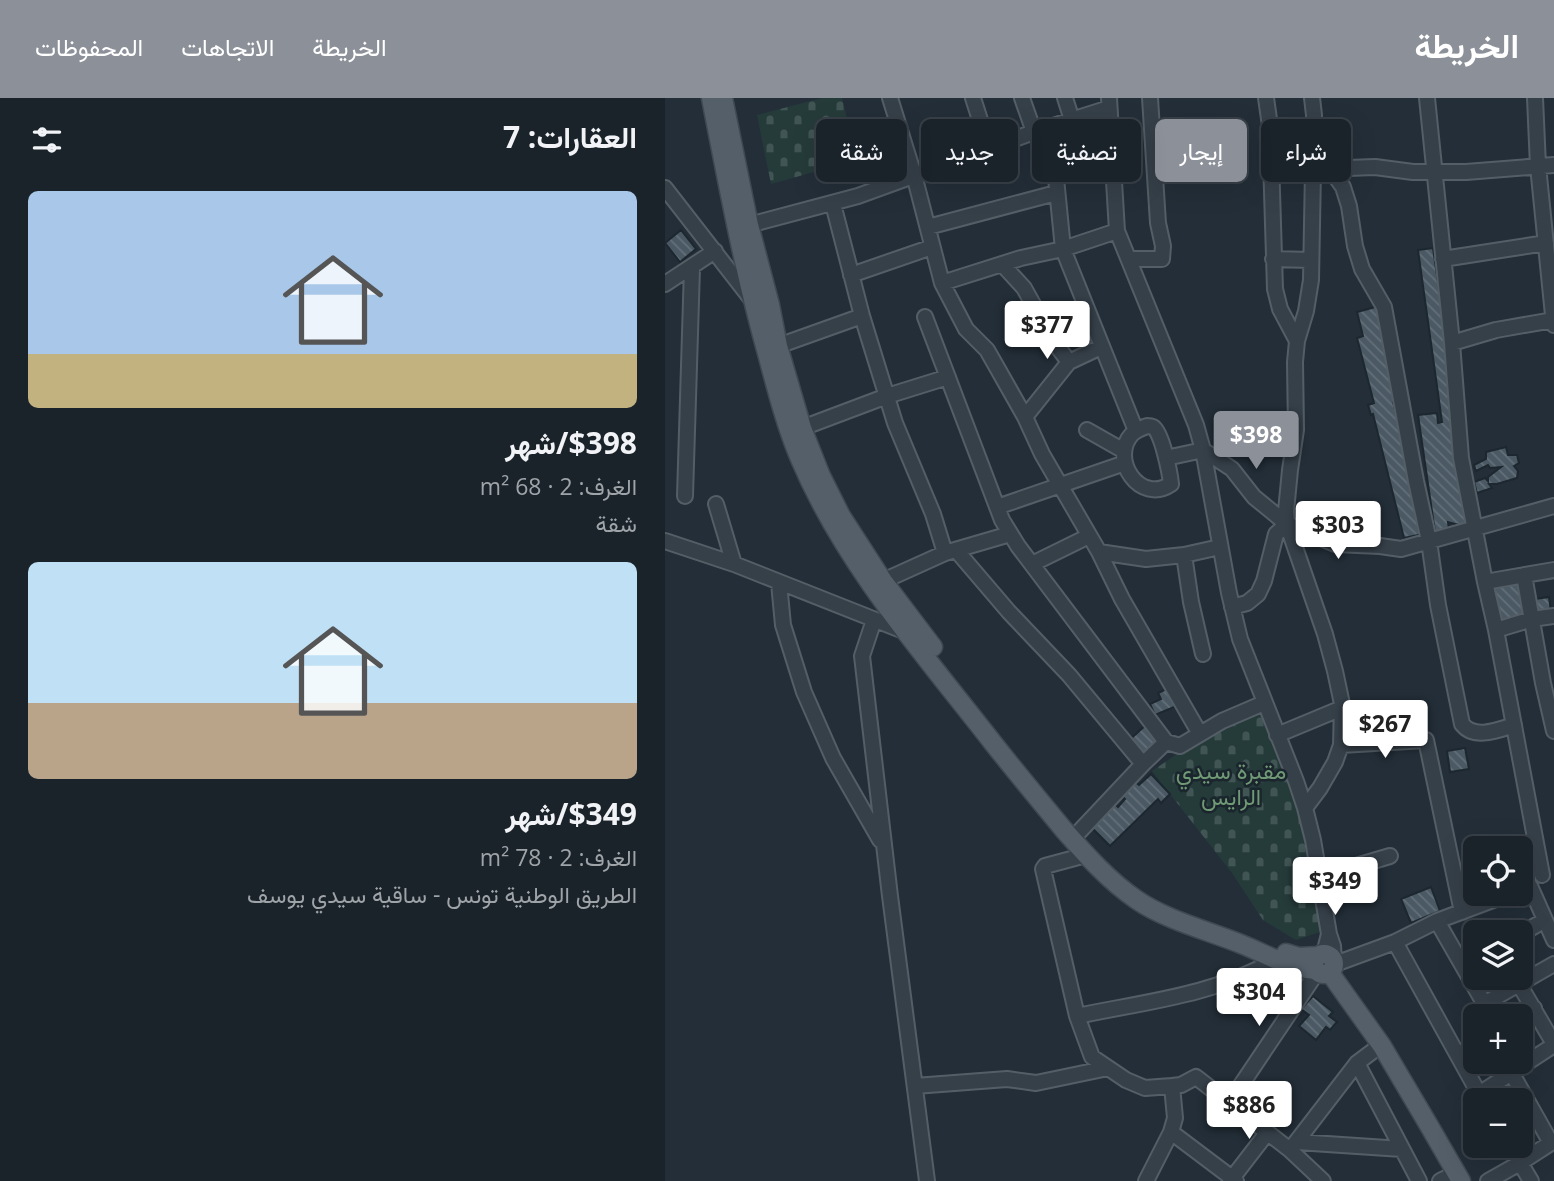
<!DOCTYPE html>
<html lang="ar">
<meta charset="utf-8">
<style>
body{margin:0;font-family:"Open Sans",Vazirmatn,sans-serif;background:#232a32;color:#f1f3f6;direction:rtl;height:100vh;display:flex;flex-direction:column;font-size:26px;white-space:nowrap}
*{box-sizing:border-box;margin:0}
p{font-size:23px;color:#9fa4a8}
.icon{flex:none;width:38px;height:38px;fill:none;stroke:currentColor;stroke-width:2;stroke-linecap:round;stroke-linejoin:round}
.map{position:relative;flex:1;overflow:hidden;direction:ltr}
.details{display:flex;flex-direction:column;background:#1a222a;width:665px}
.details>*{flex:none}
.hud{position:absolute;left:21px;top:21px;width:665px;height:63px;direction:rtl;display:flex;gap:14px}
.buttons{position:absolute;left:798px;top:738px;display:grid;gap:14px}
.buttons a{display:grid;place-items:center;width:70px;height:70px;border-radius:10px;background:#1a222a;box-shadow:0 7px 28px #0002,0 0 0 2px #383f47;font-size:35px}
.price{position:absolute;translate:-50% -60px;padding:0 16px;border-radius:7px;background:#fff;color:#222;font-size:23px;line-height:46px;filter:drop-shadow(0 2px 4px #0008)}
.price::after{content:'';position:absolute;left:50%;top:42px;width:21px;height:16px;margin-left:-10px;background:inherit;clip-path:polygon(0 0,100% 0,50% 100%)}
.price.on{background:#8c9099;color:#fff}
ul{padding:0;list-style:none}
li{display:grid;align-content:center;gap:14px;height:371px;padding:0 28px}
li span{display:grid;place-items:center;height:217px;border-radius:10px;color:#555}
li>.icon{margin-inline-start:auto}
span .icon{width:126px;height:126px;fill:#fffc;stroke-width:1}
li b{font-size:30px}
h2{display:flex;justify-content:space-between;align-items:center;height:84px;padding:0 28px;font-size:30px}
.chip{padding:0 24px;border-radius:10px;background:#1a222a;box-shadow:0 7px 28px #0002,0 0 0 2px #383f47;font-size:24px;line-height:63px}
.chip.on{background:#8c9099;color:#fff}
header{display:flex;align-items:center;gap:42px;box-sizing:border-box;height:98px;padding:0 35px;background:#8c9099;color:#fff}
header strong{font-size:33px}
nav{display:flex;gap:38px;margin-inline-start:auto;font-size:24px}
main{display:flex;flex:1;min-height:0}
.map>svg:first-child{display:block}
.cemetery{fill:url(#cemetery-stones)}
.building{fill:url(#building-back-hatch);stroke:#1d272f;stroke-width:2}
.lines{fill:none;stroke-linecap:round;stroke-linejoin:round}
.minor-casing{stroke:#545e66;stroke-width:18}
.major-casing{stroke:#3f4952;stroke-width:21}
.minor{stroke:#364049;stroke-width:14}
.major{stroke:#545f69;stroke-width:18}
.labels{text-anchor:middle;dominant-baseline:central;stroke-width:5;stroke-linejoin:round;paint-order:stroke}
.park-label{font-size:23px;fill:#709975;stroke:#1b252d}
</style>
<header>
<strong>الخريطة</strong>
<nav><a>الخريطة</a><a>الاتجاهات</a><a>المحفوظات</a></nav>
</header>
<main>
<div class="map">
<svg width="889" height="1083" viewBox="0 0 889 1083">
<defs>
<pattern id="cemetery-stones" width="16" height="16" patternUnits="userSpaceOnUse" patternTransform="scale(1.75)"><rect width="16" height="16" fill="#253b3a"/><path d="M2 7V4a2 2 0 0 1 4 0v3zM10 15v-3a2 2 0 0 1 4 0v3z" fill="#425555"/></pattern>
<pattern id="building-back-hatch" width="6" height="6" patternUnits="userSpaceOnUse" patternTransform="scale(1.75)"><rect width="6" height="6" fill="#4b5964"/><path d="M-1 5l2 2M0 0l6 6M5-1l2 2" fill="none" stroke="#636f79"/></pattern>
</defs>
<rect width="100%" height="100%" fill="#232e38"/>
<path class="cemetery" d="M 157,0 L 177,0 L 192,62 L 106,86 L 92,17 Z
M 594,610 L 638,713 L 661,832 L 631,842 L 598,822 L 567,775 L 487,673 L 556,626 Z"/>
<path class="building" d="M 16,132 L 31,151 L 15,164 L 0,145 Z
M 768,150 L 809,431 L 783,424 L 784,432 L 770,434 L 753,317 L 772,315 L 773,325 L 777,324 L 753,152 Z
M 714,208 L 738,301 L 728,304 L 742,358 L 758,436 L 739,440 L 708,316 L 706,317 L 703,307 L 709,305 L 692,240 L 698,238 L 692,214 Z
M 841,349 L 843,357 L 852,357 L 854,365 L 849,368 L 853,373 L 852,380 L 832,386 L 824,386 L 827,390 L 812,395 L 809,384 L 820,380 L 823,383 L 823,379 L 836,369 L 825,370 L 823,367 L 811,373 L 809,367 L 821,361 L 821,354 Z
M 840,481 L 843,487 L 855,482 L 862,499 L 856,501 L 862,515 L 836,525 L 823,488 Z
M 884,499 L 886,514 L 871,516 L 870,501 Z
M 506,589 L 514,607 L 490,617 L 485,606 L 496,601 L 493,595 Z
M 482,626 L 496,641 L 476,659 L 462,644 Z
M 800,650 L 804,671 L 785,674 L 782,653 Z
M 486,676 L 505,696 L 496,705 L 493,701 L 445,748 L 427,730 L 438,719 L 434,715 L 447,703 L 453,709 L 460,701 L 455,696 L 469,683 L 474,687 Z
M 766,789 L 775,813 L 746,825 L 736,801 Z
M 648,898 L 668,914 L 664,918 L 672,924 L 665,932 L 661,929 L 651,942 L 634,928 L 644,917 L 636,911 Z"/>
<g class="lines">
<g class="minor-casing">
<path id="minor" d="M 225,0 L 249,77 L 277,185 L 301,231 L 322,252 L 330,266 L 360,319 L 377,356 L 395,387 L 434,454 L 457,501 L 535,636
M 308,0 L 324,50
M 357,0 L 369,34
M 400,0 L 407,22
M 444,0 L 452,133 L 531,327 L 538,352 L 564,495 L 575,541 L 631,683 L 640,710 L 648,742 L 664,836
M 601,0 L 605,28 L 610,191 L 615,211 L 632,243
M 762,0 L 787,245 L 796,360 L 820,484 L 831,532 L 877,777
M 870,0 L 873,68 L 889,227
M 649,43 L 658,61 L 678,89 L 684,108 L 690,148 L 697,171 L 719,209 L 751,383 L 764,443 L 773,507 L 797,626 C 809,642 833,632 849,627
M 389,60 L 398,151 L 471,333
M 667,73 L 683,70 L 710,69 L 748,74 L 801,74 L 889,67
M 0,90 L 87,202
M 168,106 L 197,218 L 230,325 L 268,416 L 280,455
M 84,127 L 193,98 L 369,34 L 444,10
M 263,129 L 391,95
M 464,161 L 497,161 L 498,148 L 493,125 L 485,0
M 608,161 L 646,162
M 778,161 L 881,145
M 337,166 L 359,190 L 389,244 L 404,264
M 186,177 L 267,149
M 277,185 L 356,160 L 398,151 L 452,133
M 0,186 L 50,153
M 260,219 L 337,422 L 353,448 L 501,644 L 515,648 L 557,623 L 599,605
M 787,245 L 831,232 L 888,222
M 113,248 L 197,218
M 360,319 L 404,264 L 436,249
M 482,328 C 484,328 486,328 488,329 C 497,334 505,376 506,386 C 475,407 444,361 467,336 C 471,332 477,330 482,328 Z
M 137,330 L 222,298 L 283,279
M 422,332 L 459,353
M 501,360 L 538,352 L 567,371 L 589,399 L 622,426 L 670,446 L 715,448 L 736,451 L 889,408
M 20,398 L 27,170
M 51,406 L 69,466
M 332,409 L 460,365
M 0,443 L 69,466 L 241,534
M 291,452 L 344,514 L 404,577 L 478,666
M 434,454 L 481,461 L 519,457 L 555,449
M 519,457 L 526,504 L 538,556
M 367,466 L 424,438
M 859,477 L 878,585 L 889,633
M 218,483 L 280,455 L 345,436
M 820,484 L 889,472
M 114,485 L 118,527 L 139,594 L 168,660 L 215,742
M 567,509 L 582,505 L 593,496 L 599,483 L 611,436 L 622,426
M 209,522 L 197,558 L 225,798 L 262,1083
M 831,532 L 867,521 L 889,518
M 612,637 L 677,610
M 676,647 L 761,642 L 797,814
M 640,710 L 655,690 L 670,664 L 676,647 L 677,606 L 670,573 L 660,536 L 622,426 L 621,413 L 625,372 L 631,332 L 630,264 L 632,243 L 641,213 L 646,182 L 649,17 L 647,0
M 414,734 L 478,666 L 501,644
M 421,757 L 380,768 L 378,771 L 412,918 L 427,959 L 461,982 L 480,990 L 507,988
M 654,779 L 725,758
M 865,788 L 889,842
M 772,823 L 827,919
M 856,836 L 880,822
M 730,844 L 818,1003
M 659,856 L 664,836 L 668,848 L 669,863
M 670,866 L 730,844 L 772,823 L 844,796
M 854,886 L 889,946
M 819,906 L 889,866
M 412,918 C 479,904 550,897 610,862
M 855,919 L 869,910
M 793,957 L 810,947
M 692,965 L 754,1083
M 846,974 L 886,1045
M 250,988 L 342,981 L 371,985 L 443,970
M 814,996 L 889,947
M 564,1005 L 652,874
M 506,1034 L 571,1083
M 632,1044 L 737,1051
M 845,1048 L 866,1083
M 625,1052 L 692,965 L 708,953
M 481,1083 L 506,1034 L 510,1020 L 507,988 L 516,987 L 531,979 L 625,1052 L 658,1083
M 565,1083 L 602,1035
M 775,1083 L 783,1079
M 823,1083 L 855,1065 L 889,1043"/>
</g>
<g class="major-casing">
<path id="major" d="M 46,0 C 63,87 79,174 103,259 C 112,293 121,328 135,361 C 180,467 258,555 328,645 C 351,674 375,703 399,732 C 421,757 444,783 472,802 C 501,822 544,833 576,846 C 604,857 619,869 650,872
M 58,0 L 84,127 L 105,207 L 113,248 L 137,330 L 156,378 L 176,418 L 218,483 L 268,549
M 621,855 L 634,859 L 652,858
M649 866a10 10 0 1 1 20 0a10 10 0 1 1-20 0Z
M 665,875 L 717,948 L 766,1031 L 796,1083"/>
</g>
<use href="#minor" class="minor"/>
<use href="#major" class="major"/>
</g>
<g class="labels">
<g class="park-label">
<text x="566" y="672">مقبرة سيدي<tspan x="566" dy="26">الرايس</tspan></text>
</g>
</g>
</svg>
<div class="buttons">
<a><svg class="icon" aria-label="locate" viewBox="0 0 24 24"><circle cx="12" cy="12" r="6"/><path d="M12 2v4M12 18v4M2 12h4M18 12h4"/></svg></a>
<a><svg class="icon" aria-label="layers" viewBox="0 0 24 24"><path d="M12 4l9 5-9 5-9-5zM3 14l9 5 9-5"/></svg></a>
<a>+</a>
<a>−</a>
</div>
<b class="price" style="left:382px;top:263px">$377</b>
<b class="price on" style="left:591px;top:373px">$398</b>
<b class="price" style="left:673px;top:463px">$303</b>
<b class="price" style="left:720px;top:662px">$267</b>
<b class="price" style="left:670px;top:819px">$349</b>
<b class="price" style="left:594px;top:930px">$304</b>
<b class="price" style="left:584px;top:1043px">$886</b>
<div class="hud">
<a class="chip">شراء</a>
<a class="chip on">إيجار</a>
<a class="chip">تصفية</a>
<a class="chip">جديد</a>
<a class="chip">شقة</a>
</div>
</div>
<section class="details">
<h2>العقارات: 7<svg class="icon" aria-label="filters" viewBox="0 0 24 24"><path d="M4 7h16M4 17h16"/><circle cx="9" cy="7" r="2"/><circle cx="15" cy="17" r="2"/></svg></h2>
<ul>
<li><span style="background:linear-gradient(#a9c7e8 75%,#c2b280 0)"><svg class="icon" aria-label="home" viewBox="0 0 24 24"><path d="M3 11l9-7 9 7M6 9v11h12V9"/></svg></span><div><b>$398/شهر</b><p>الغرف: 2 · 68 m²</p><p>شقة</p></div></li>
<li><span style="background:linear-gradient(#bfe0f5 65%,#b9a48a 0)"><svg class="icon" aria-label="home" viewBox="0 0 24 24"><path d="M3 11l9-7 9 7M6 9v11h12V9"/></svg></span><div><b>$349/شهر</b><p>الغرف: 2 · 78 m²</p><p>الطريق الوطنية تونس - ساقية سيدي يوسف</p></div></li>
</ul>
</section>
</main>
